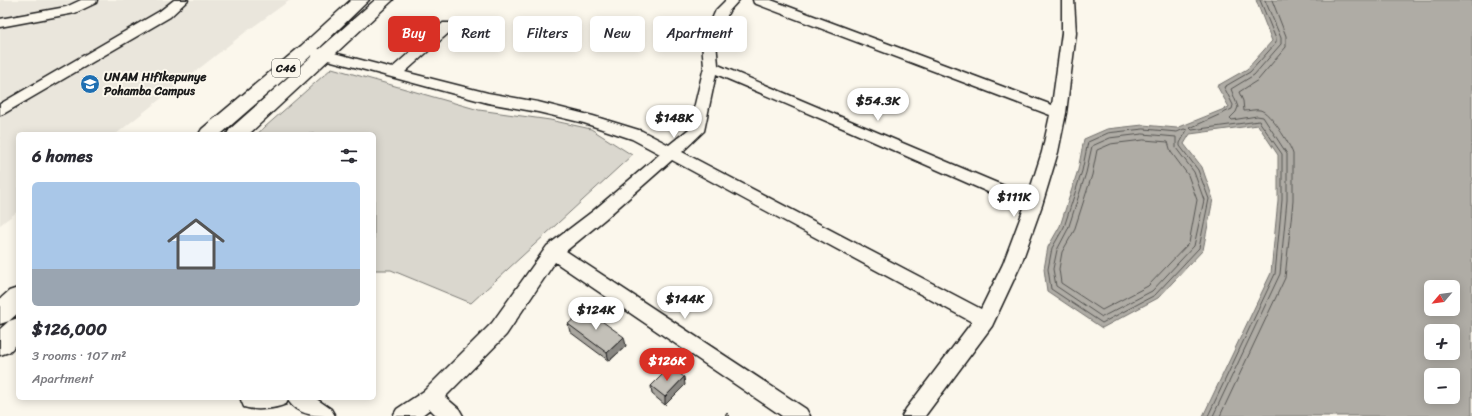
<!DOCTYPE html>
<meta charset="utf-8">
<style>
body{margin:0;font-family:Sriracha,sans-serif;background:#f2f2f3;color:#2b2b33;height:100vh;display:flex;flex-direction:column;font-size:15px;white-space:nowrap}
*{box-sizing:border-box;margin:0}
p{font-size:13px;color:#7c7c81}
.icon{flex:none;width:22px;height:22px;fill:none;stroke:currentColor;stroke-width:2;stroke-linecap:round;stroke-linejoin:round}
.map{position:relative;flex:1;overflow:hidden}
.sheet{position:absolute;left:16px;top:132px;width:360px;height:268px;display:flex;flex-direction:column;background:#fff;border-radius:6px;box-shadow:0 2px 10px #0003}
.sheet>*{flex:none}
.top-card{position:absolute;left:388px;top:16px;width:380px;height:36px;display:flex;gap:8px}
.needle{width:26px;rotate:241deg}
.fabs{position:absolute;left:1424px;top:280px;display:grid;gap:8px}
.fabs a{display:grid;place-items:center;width:36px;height:36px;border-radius:6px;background:#fff;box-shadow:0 2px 10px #0003;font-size:20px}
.price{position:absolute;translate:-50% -34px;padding:0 9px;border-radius:14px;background:#fff;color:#222;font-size:13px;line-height:26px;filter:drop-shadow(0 1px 2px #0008)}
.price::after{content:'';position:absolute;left:50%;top:24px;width:12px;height:9px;margin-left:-6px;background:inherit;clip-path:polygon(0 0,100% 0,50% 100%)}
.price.current{background:#d93025;color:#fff}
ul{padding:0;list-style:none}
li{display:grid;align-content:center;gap:8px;height:212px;padding:0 16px}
li span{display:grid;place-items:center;height:124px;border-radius:6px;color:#555}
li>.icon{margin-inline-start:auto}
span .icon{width:72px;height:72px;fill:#fffc;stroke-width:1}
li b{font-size:17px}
h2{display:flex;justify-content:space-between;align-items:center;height:48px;padding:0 16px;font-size:17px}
.tag{padding:0 14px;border-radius:6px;background:#fff;box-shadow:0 2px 10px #0003;font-size:14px;line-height:36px}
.tag.current{background:#d93025;color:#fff}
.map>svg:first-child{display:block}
.built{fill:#eae6dc}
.green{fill:#dad7ce;stroke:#7b7a75}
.water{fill:#afaca5;stroke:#74726e;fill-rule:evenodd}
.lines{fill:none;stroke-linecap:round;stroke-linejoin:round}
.shore{stroke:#575653;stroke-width:1}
.street-casing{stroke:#1c1c1c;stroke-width:3}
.primary-casing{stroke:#1c1c1c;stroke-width:3}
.street{fill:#fbf7ec;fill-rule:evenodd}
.primary{fill:#fbf7ec;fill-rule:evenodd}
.wall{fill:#a8a59e;stroke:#1c1c1c}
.shaded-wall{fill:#888681;stroke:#1c1c1c}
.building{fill:#c3c0b8;stroke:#1c1c1c}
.labels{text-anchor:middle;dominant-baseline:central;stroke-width:4;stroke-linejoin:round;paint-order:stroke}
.shield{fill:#fbf7ec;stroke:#5f5e5a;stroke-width:1}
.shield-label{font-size:11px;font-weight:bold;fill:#1c1c1c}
.poi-label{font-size:12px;font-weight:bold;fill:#1c1c1c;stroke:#fbf7ec;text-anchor:start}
</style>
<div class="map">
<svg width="1472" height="416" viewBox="0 0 1472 416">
<rect width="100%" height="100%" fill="#fbf7ec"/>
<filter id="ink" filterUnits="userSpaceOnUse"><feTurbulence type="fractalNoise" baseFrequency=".025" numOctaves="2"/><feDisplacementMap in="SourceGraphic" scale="8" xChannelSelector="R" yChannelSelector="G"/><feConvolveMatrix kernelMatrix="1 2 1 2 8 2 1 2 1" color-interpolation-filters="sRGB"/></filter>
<g filter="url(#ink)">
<path class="built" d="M 0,0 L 290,0 L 243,34 L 116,134 L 18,134 L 18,211 L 0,225 Z"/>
<path class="green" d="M 332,68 L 479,110 L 550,120 L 591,129 L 632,155 L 471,303 L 391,270 L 374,270 L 374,134 L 257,134 Z"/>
<path class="water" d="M 1256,0 L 1472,0 L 1472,416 L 1203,416 L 1271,273 L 1278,200 L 1278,155 L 1258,125 L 1190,134 L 1184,144 L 1202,167 L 1213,199 L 1203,250 L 1158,298 L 1102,328 L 1047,291 L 1044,269 L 1048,247 L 1060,226 L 1078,170 L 1084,139 L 1107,129 L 1143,125 L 1177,128 L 1229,107 L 1217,86 L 1247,69 L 1272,41 ZM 1431,287 L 1453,287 L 1453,309 L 1431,309 ZM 1431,331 L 1453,331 L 1453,353 L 1431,353 ZM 1431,375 L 1453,375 L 1453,397 L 1431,397 Z"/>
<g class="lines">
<path class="shore" d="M 1144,129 L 1177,132 L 1184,129 L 1187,130 L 1180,143 L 1180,146 L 1198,170 L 1209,199 L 1199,248 L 1155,295 L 1102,323 L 1051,289 L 1048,269 L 1052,248 L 1064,227 L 1082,171 L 1088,142 L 1108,133 Z
M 1143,134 L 1176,137 L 1176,148 L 1194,172 L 1204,200 L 1194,246 L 1152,291 L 1102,317 L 1056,286 L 1053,269 L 1057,250 L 1068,229 L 1086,173 L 1092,146 L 1110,138 Z
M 1144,140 L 1168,142 L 1171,152 L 1188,175 L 1197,200 L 1189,243 L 1148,286 L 1102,310 L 1061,283 L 1059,269 L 1062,252 L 1074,231 L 1092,175 L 1097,150 L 1111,144 Z
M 1208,416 L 1275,274 L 1282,200 L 1282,154 L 1259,121 L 1192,130 L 1190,128 L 1232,109 L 1233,105 L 1224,87 L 1250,72 L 1276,43 L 1276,39 L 1260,0
M 1213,416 L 1280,274 L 1287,200 L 1287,154 L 1263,117 L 1257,116 L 1232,120 L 1230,118 L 1236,112 L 1238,107 L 1231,89 L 1254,75 L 1281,44 L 1281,38 L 1265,0
M 1220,416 L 1285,278 L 1293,201 L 1293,154 C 1290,144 1270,112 1260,110 C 1255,109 1249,111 1244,111 L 1243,101 L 1239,92 L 1258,80 L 1286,47 L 1286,36 L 1272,0"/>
<g class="street-casing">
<path id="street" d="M 81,0 L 97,0 L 96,3 L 75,13 L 0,27 L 0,19 L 66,7 Z
M 174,0 L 188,0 L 170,17 L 5,113 L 0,115 L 0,104 L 160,11 Z
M 726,0 L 739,0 L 729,11 L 716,42 L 718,65 L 1028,196 L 1042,152 L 1050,115 L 754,3 L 753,0 L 771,0 L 1052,105 L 1062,33 L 1062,0 L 1074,0 L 1076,33 L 1066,113 L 1058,152 L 1042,205 L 1021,264 L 992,326 L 925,416 L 902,416 L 906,409 L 972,322 L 672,160 L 605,219 L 566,251 L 806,409 L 810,416 L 782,416 L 555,262 L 506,335 L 445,397 L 459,409 L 463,416 L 437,416 L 430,409 L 421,416 L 393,416 L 397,409 L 424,391 L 492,323 L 547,246 L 593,211 L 660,154 L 632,139 L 584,123 L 538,112 L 488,103 L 302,53 L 300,50 L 302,47 L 307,46 L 392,68 L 443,23 L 453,23 L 455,26 L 453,29 L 405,72 L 488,93 L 538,102 L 593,116 L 642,131 L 669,145 L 689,129 L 704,67 L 702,42 L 716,10 ZM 716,74 L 845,129 L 1024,208 L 1003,264 L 981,309 L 682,152 L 704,131 Z
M 242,398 L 315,398 L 331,409 L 335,416 C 318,416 297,416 288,400 L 286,404 C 274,409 256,411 244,407 L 241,400 Z"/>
</g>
<g class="primary-casing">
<path id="primary" d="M 351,0 L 369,0 L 313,54 L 221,134 L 199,134 L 202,129 L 301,46 Z
M 375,0 L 393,0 L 249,134 L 227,134 L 230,129 Z
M 18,288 L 18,313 L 9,321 L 18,318 L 18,343 L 9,352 L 0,355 L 0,329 L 9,321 L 0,324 L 0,299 L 9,291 Z"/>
</g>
<use href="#street" class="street"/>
<use href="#primary" class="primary"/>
</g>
<path class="wall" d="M 568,324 L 626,346 L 609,361 L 570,332 Z
M 685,385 L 665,405 L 652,394 L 651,386 Z"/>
<path class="shaded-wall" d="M 624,337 L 626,346 L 609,361 L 607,353 Z
M 684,377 L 685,385 L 665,405 L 665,397 Z"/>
<path class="building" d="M 585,309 L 624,337 L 607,353 L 568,324 Z
M 668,369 L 673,373 L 675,370 L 684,377 L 665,397 L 651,386 Z
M 727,413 L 730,416 L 725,416 Z"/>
</g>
<defs>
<g id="university-disc" transform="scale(1)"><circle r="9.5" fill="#1f6fb2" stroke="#fbf7ec"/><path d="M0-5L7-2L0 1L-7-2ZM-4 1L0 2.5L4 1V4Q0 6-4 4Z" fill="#fff"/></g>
</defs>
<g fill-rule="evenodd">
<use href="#university-disc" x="90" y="84"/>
</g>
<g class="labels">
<rect class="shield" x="272" y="59" width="28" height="18" rx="3"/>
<g class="shield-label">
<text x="286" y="68">C46</text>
</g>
<g class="poi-label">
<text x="104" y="77">UNAM Hifikepunye<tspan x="104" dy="14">Pohamba Campus</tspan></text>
</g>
</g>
</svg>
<div class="fabs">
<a><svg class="needle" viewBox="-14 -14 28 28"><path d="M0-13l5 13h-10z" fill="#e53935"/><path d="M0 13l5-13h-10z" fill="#7c7c81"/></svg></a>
<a>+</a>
<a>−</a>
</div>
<b class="price" style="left:878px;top:122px">$54.3K</b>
<b class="price" style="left:674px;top:139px">$148K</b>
<b class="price" style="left:1014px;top:218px">$111K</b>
<b class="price" style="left:685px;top:320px">$144K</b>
<b class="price" style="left:596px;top:331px">$124K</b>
<b class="price current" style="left:667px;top:382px">$126K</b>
<div class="top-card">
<a class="tag current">Buy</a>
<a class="tag">Rent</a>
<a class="tag">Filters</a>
<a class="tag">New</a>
<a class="tag">Apartment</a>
</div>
<section class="sheet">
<h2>6 homes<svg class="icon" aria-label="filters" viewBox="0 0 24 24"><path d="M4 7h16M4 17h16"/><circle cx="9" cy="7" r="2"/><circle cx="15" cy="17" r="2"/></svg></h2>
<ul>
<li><span style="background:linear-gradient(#a9c7e8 70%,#9aa5b1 0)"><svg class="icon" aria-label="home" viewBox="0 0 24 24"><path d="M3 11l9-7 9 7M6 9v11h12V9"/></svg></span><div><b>$126,000</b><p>3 rooms · 107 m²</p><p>Apartment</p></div></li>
</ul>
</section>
</div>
